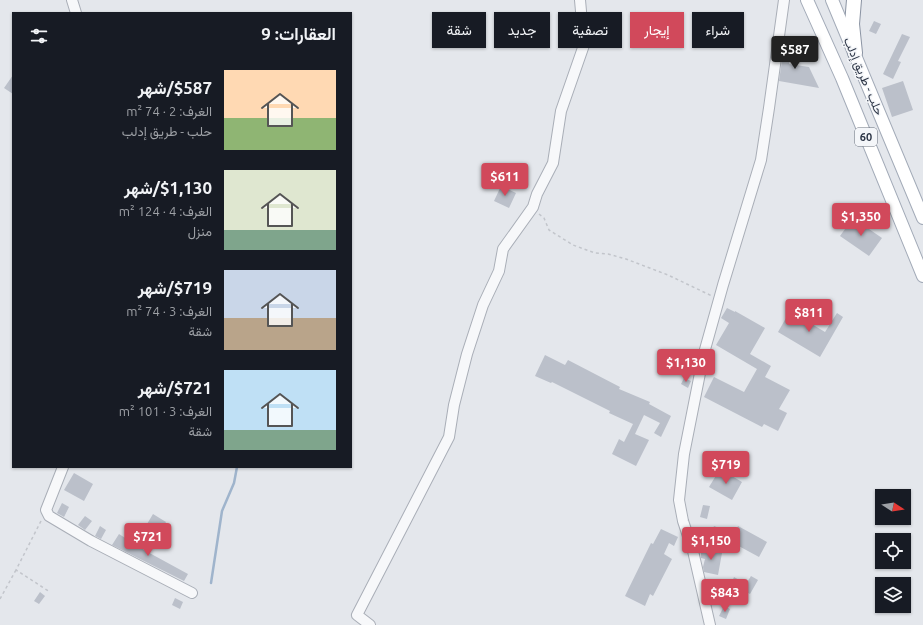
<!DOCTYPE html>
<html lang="ar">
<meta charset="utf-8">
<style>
body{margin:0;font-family:Ubuntu,Vazirmatn,sans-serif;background:#20242c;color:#f1f3f6;direction:rtl;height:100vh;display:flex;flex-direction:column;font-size:15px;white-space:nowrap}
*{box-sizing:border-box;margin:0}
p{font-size:13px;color:#9ea1a6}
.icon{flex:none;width:22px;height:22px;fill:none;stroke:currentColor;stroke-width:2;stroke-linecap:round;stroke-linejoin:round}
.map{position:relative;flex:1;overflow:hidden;direction:ltr}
.details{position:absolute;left:12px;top:12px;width:340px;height:456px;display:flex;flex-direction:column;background:#171b24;border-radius:0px;box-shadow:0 1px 3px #0004;direction:rtl}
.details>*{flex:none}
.hud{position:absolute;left:364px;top:12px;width:380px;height:36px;direction:rtl;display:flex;gap:8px}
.needle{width:26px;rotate:102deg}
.buttons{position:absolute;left:875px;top:489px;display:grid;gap:8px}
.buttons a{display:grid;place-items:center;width:36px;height:36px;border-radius:0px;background:#171b24;box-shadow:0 1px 3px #0004;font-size:20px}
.price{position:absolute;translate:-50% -34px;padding:0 9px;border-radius:4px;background:#d1495b;color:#fff;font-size:13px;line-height:26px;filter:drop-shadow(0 1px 2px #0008)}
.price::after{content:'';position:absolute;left:50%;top:24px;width:12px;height:9px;margin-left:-6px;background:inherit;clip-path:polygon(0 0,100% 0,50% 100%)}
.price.current{background:#222;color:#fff}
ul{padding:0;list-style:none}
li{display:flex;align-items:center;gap:12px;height:100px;padding:0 16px}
li span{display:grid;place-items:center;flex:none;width:112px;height:80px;border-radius:0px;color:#555}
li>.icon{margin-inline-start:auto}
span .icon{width:48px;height:48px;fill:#fffc;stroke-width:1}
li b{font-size:17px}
h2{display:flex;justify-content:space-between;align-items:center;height:48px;padding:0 16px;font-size:17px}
.chip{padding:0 14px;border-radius:0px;background:#171b24;box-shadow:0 1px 3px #0004;font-size:14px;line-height:36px}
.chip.current{background:#d1495b;color:#fff}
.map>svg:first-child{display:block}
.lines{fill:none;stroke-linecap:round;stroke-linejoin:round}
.stream{stroke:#9fb4cc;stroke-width:2.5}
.building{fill:#bbc0ca}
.minor-casing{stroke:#a9aeb7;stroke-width:12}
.major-casing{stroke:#a3abb8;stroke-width:14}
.highway-casing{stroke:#8b94a3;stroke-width:16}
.path{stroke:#c2c5cb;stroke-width:1.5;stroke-dasharray:3 3;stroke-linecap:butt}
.minor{stroke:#f7f8fa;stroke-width:10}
.major{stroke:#fff;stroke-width:12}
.highway{stroke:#fff;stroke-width:14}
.labels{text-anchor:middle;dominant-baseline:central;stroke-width:3;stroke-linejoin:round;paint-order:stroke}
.shield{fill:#f4f6f9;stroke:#676e7b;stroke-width:1}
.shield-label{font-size:11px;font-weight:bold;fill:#2b3445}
.street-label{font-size:12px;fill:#2b3445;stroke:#f4f6f9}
</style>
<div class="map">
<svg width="923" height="625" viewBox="0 0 923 625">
<rect width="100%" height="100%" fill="#e4e7ec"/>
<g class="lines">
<path class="stream" d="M 211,583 L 222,511 L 234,483 L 237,467"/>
</g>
<path class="building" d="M 874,21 L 881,24 L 876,34 L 869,31 Z
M 902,34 L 910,37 L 898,61 L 901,62 L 893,79 L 883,74 Z
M 792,39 L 789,64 L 809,67 L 819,88 L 779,81 L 785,40 Z
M 13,75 L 13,94 L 4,88 Z
M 903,81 L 913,110 L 892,117 L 882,88 Z
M 501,186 L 516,193 L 509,208 L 494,201 Z
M 853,218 L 882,238 L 869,256 L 840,236 Z
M 727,308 L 735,312 L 735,311 L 765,328 L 750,354 L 771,366 L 765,377 L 790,390 L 779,409 L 787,413 L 778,431 L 764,424 L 762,427 L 704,397 L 714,377 L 744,392 L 757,369 L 716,345 L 729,323 L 721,318 Z
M 790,311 L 825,332 L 837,313 L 843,317 L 820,357 L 778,332 Z
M 545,355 L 565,365 L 568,360 L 620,387 L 619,389 L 650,402 L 649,404 L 671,416 L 661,437 L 654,433 L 660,423 L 644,415 L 635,434 L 649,440 L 636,466 L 612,454 L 619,439 L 624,442 L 633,424 L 609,413 L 610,411 L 552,382 L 551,383 L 535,376 Z
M 684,378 L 691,381 L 688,388 L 681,384 Z
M 720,469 L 742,482 L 732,500 L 709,487 Z
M 74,473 L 93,484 L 84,501 L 64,490 Z
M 62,503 L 69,507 L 64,517 L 57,513 Z
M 703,505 L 710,506 L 707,519 L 700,517 Z
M 153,514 L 166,522 L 155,542 L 141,534 Z
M 85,516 L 92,521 L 85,530 L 78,525 Z
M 100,526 L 106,530 L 101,539 L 95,536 Z
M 714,526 L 734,534 L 738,526 L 767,542 L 759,557 L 722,537 L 719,543 L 709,539 Z
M 661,529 L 678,537 L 674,546 L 669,543 L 664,554 L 672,559 L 653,596 L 650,594 L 645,606 L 625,596 L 651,543 L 653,544 Z
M 119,534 L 144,550 L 188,574 L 184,581 L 112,545 Z
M 701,549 L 722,553 L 718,575 L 704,572 L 703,567 L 705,559 L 701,558 Z
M 751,576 L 758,580 L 750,594 L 731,584 L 734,577 L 746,584 Z
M 40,592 L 45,596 L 39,604 L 34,601 Z
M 175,598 L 183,602 L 180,609 L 172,605 Z
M 724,606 L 730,609 L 726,619 L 719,616 Z"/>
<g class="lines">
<g class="minor-casing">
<path id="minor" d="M 72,0 L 76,13
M 63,467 L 46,510 L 49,516 L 91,541 L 192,593
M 370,625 L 357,615 L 449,437 L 454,405 L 467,354 L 483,305 L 499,271 L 503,249 L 533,207 L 537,194 L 553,163 L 561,111 L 584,45 L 580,0
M 710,625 L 693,551 L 683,521 L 679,500 L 684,454 L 704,353 L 723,285 L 761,160 L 769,108 L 784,0"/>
</g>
<g class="major-casing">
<path id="major" d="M 807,0 L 842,78 L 923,276
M 832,0 L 923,218"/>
</g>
<g class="highway-casing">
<path id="highway" d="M 854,0 L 852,24 L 855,53"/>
</g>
<path class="path" d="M 539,214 L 544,218 L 549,230 L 573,245 L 595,253 L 608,254 L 626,259 L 668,275 L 712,296
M 41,521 L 16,570 L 50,592
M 0,599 L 16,570"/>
<use href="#minor" class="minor"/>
<use href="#major" class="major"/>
<use href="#highway" class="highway"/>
</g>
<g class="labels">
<rect class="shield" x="855" y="128" width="22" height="18" rx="3"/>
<g class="shield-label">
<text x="866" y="137">60</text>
</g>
<g class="street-label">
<text transform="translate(864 76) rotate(67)">حلب - طريق إدلب</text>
</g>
</g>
</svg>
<div class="buttons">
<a><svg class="needle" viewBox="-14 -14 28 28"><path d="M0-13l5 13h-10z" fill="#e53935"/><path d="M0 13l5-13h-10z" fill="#9ea1a6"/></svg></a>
<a><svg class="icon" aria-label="locate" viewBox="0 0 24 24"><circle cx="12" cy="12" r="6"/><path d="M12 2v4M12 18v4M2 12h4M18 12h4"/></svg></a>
<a><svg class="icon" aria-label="layers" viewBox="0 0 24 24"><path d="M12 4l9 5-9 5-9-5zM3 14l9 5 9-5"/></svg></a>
</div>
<b class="price current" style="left:795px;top:70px">$587</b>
<b class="price" style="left:505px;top:197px">$611</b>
<b class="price" style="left:861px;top:237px">$1,350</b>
<b class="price" style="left:809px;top:333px">$811</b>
<b class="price" style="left:686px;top:383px">$1,130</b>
<b class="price" style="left:726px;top:485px">$719</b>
<b class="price" style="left:148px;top:557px">$721</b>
<b class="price" style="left:711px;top:561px">$1,150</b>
<b class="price" style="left:725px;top:613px">$843</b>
<div class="hud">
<a class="chip">شراء</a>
<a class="chip current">إيجار</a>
<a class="chip">تصفية</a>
<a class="chip">جديد</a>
<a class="chip">شقة</a>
</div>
<section class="details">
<h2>العقارات: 9<svg class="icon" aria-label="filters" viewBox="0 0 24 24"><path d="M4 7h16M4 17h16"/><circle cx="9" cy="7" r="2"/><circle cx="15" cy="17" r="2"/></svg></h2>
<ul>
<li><span style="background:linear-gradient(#ffd9b3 60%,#8fb573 0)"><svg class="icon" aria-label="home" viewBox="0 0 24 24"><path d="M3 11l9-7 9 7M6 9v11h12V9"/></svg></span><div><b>$587/شهر</b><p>الغرف: 2 · 74 m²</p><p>حلب - طريق إدلب</p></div></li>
<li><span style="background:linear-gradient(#dfe7d0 75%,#7fa58c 0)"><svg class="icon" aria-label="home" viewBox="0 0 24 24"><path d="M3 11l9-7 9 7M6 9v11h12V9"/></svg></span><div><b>$1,130/شهر</b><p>الغرف: 4 · 124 m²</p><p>منزل</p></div></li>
<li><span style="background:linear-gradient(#c9d6e8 60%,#b9a48a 0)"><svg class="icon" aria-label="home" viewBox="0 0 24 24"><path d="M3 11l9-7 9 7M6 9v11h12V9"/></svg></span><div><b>$719/شهر</b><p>الغرف: 3 · 74 m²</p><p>شقة</p></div></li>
<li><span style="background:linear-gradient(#bfe0f5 75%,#7fa58c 0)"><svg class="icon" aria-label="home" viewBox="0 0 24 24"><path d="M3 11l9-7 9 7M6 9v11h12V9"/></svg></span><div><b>$721/شهر</b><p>الغرف: 3 · 101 m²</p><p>شقة</p></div></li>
</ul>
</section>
</div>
